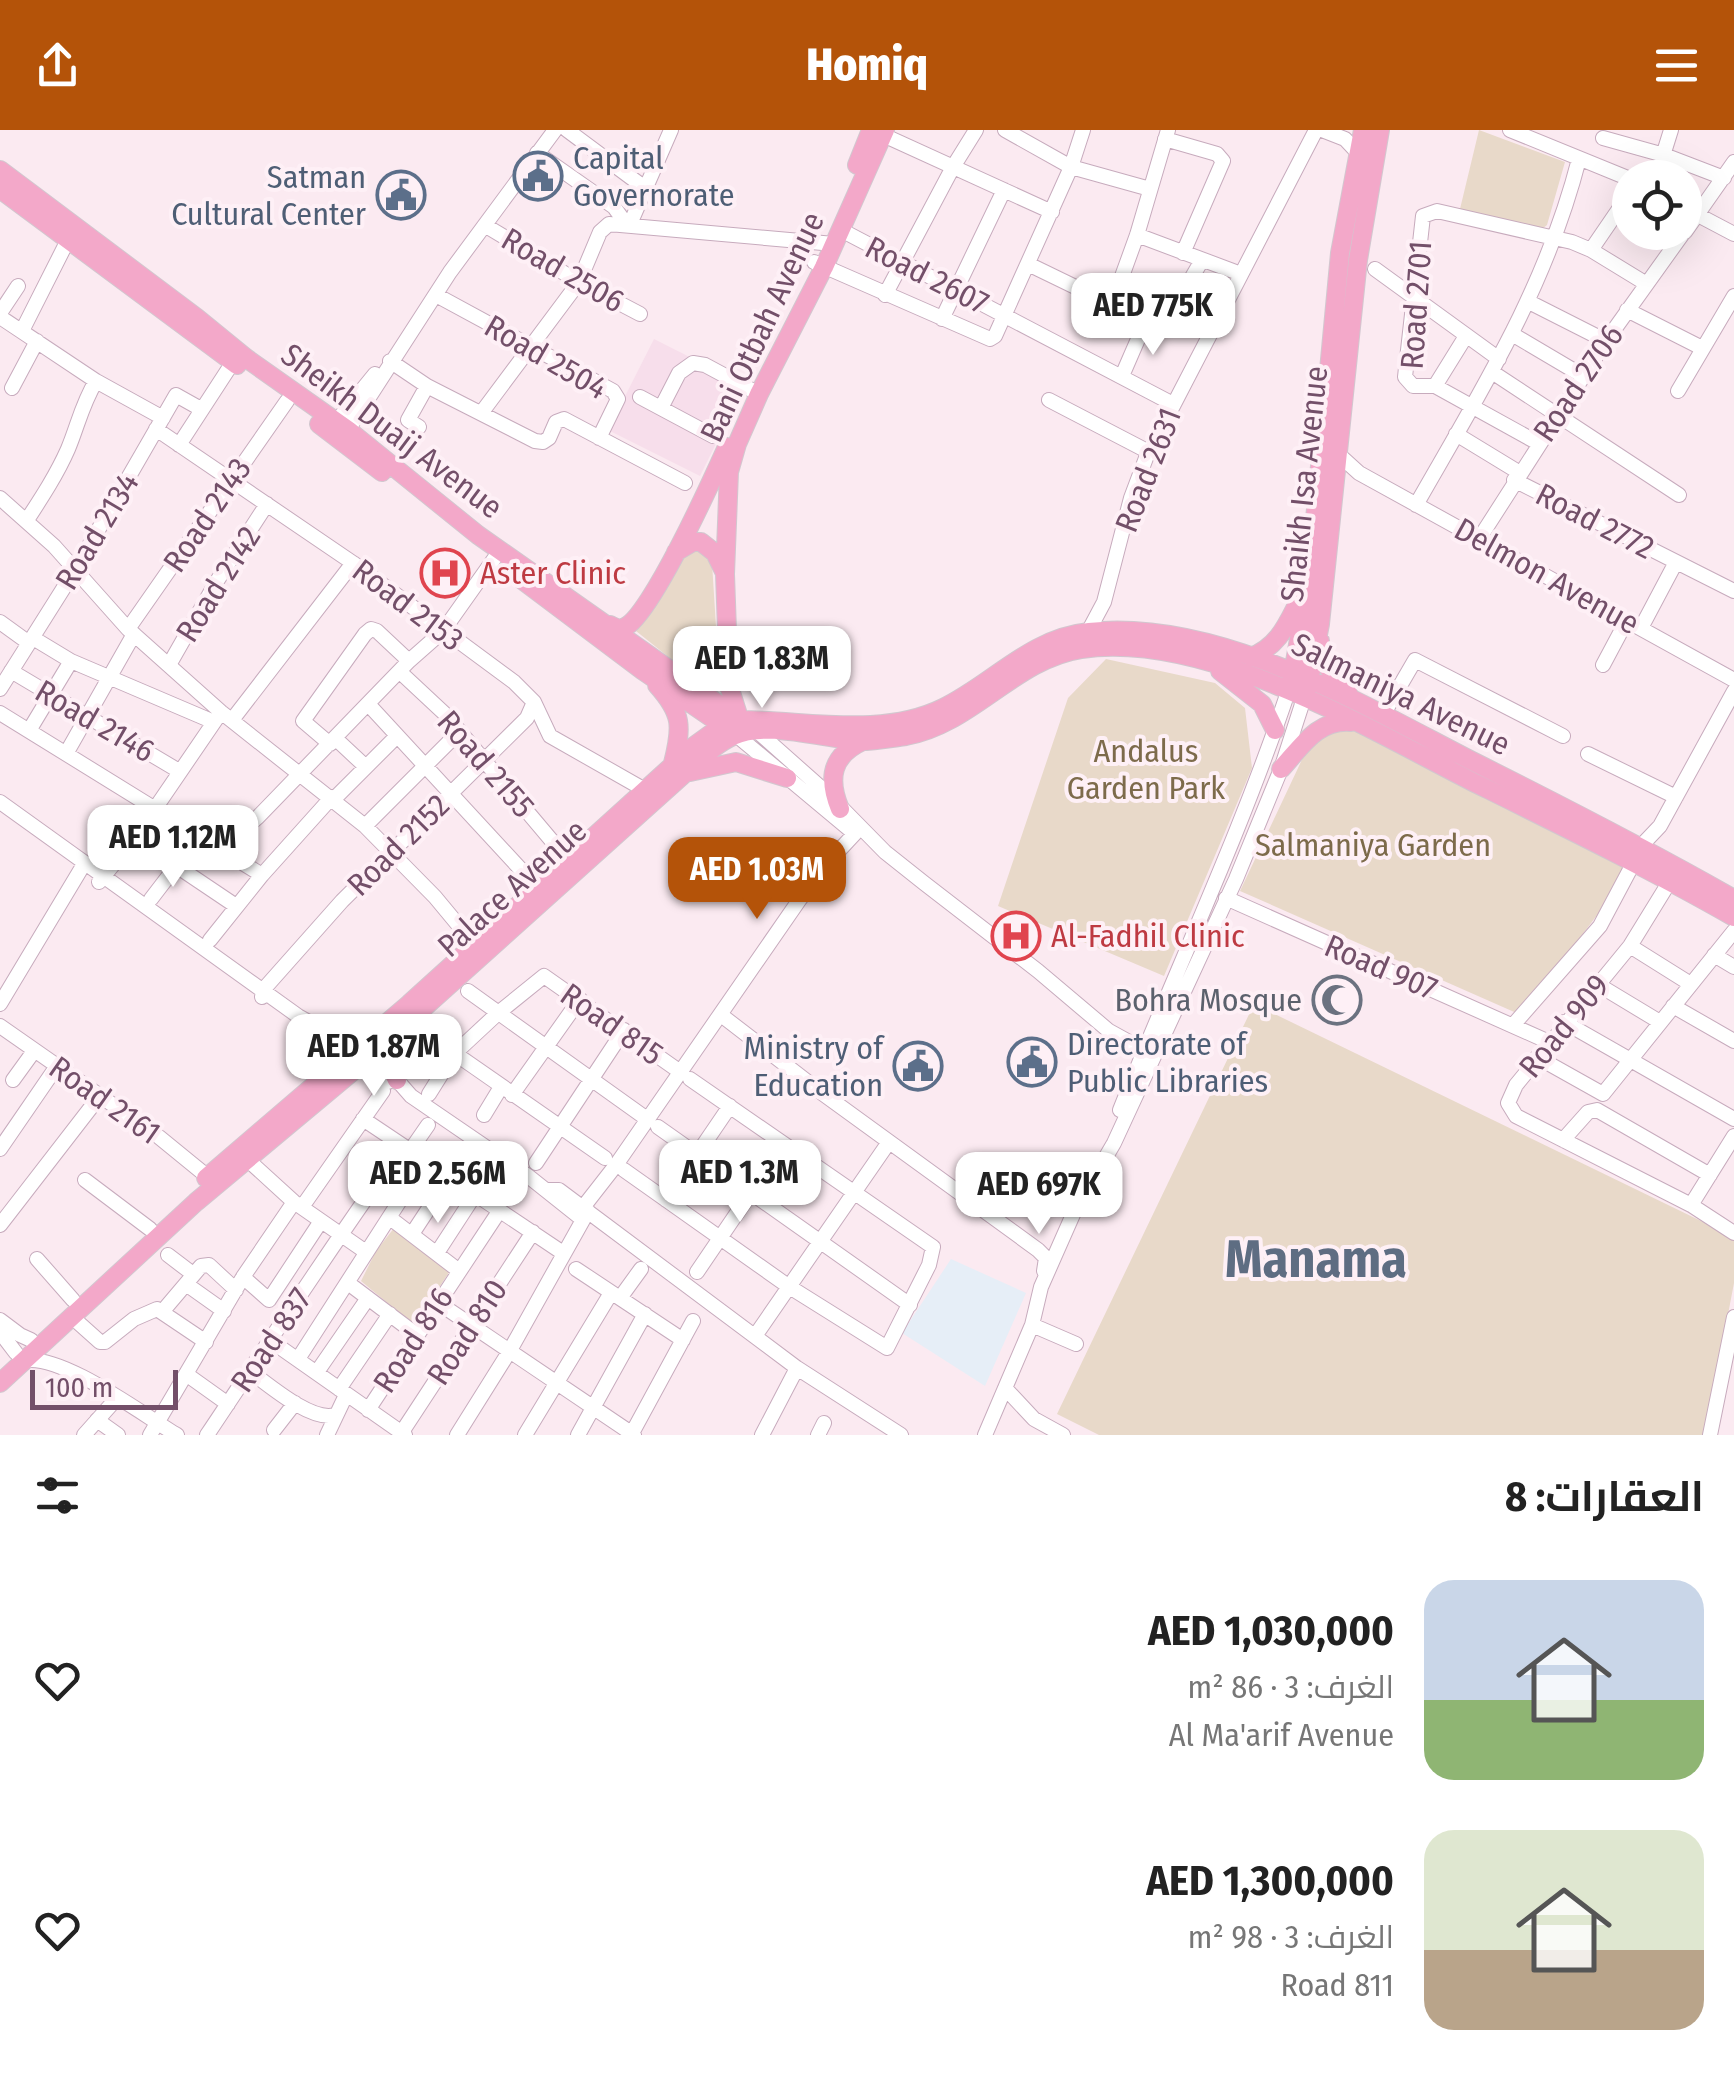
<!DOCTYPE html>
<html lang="ar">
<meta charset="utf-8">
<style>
body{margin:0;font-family:"Fira Sans Condensed",Cairo,sans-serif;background:#f6f6f6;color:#222;direction:rtl;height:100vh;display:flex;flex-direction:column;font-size:38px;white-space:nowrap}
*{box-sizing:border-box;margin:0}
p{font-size:32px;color:#767676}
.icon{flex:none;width:55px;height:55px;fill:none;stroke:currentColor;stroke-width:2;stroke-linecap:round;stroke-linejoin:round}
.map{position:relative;height:1305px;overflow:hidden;direction:ltr}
.details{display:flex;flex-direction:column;background:#fff;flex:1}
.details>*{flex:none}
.tools{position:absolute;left:1612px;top:30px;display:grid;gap:20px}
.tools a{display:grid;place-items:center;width:90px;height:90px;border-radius:50%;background:#fff;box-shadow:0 10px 40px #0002;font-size:50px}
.scale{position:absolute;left:30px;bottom:25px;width:148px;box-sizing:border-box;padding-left:10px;border:5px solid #734f69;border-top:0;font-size:28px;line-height:35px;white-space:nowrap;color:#734f69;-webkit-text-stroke:8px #fef0f6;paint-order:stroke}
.price{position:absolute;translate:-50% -85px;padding:0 22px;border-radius:20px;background:#fff;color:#222;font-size:32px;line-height:65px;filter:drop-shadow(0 2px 5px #0008)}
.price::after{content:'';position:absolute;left:50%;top:60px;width:30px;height:22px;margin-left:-15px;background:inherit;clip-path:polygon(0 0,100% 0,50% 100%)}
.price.on{background:#b45309;color:#fff}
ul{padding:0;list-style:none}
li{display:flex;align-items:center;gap:30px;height:250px;padding:0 30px}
li span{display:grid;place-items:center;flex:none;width:280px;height:200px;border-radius:30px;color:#555}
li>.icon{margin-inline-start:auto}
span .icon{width:120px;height:120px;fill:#fffc;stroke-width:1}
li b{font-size:42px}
h2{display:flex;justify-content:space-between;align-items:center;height:120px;padding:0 30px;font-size:42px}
header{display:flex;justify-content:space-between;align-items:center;height:130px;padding:0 30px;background:#b45309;color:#fff;font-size:45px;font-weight:800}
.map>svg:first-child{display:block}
.residential{fill:#f7deeb}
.education{fill:#e6eef7}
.green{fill:#e8d9c9}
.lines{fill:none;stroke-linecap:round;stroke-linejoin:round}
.minor-casing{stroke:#c7abbd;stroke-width:16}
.major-casing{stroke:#d2c7cf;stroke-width:20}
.minor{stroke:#fff;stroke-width:14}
.major{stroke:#f3a8c9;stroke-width:18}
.labels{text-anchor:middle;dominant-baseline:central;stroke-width:8;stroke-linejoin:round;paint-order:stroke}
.service-label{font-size:32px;fill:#4e5e75;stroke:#fef0f6;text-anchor:start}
.street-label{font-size:32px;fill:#734f69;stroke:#fef0f6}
.health-label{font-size:32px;fill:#be3a42;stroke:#fef0f6;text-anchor:start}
.park-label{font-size:32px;fill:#7d6b4b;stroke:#fef0f6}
.worship-label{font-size:32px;fill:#5b616d;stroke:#fef0f6;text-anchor:end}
.town-label{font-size:52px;font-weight:bold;fill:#5e6d82;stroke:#fef0f6}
</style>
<header><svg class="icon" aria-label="menu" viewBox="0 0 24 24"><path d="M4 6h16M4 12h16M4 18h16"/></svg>Homiq<svg class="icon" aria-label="share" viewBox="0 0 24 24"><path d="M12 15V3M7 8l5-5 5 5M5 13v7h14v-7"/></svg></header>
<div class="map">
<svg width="1734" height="1305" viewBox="0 0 1734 1305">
<rect width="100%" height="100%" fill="#fbeaf1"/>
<path class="residential" d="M 654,209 L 745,255 L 700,346 L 608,300 Z"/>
<path class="education" d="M 951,1129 L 1026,1163 L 985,1256 L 902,1203 Z"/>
<path class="green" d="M 1479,0 L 1565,32 L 1547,95 L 1542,99 L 1460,79 Z
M 689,416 L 704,420 L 712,433 L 719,545 L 696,549 L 636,501 Z
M 1106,529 L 1215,553 L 1245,578 L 1252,638 L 1164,846 L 998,776 L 1068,568 Z
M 1333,597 L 1358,601 L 1633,738 L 1521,885 L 1240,761 L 1307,619 Z
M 1254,874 L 1734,1107 L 1734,1153 L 1705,1305 L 1099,1305 L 1057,1284 Z
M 398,1093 L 456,1132 L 414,1195 L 361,1151 L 376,1121 Z"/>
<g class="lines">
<g class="minor-casing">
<path id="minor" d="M 567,0 L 645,58
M 1005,0 L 1071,37 L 1150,59
M 1322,0 L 1345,9 L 1359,24
M 1510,0 L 1630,49
M 883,5 L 1052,82
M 1603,8 L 1664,25 L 1724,48
M 1165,9 L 1217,24 L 1223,31 L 1183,123
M 537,23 L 614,77 L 627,95
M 1656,48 L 1671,0
M 1698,85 L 1734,104
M 630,94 L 671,0
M 486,96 L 579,152 L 640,184
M 841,100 L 1173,274
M 1685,102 L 1734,32
M 1137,105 L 1241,144
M 1591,120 L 1630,63
M 814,132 L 990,209 L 995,206 L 1071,37 L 1083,0
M 1028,134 L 1162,199 L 1202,130
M 1375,139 L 1499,229
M 436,165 L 613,261 L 618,269 L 599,308
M 885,165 L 953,37 L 976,0
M 1529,172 L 1606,211
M 1112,174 L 1137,105 L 1168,0
M 1627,180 L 1702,218
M 0,183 L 18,156
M 0,187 L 96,251 L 163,288
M 942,189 L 1004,60
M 22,201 L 71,104
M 1512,204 L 1583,246
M 390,231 L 427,256 L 535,311 L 543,312 L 549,308 L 556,292 L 564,289 L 685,353
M 1492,242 L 1679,365
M 1122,246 L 1145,193
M 1435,256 L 1466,206
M 12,258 L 37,211
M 1678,261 L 1734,166
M 640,267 L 713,306
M 1049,270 L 1149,322
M 661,278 L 679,243 L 693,233 L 705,235 L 759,264
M 482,282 L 579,152 L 600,102 L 609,94 L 834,114
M 419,297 L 408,290 L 427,256
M 156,299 L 353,433 L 514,552 L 534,572 L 550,606 L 645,660
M 336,299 L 336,292 L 375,244
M 340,303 L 348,300 L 450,142 L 555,0
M 1456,304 L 1520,343
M 1538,313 L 1435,256 L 1413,256 L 1405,247 L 1423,86 L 1437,81 L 1572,112 L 1591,120 L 1645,153
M 179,315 L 233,232
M 1337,323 L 1359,343 L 1734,550
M 1514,350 L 1734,461
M 0,368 L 54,416 L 128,499 L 221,582 L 365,696 L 435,767 L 474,814
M 1416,375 C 1481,261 1546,158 1579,29
M 27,390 C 42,367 57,344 68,319 C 78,295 82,274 96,251
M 1479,409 L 1606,211 L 1684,102
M 0,492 L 29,513
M 1641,498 L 1676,432
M 128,499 L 287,271
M 1088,502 L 1104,472 L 1131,368 L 1146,328 L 1316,0
M 33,508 L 71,531 L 214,592
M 169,535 L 217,451 L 267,374
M 1603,535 L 1627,490
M 11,541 L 179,641
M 400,542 L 445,584 L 568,730
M 0,559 L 75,440 L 176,265 L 201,279
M 369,575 L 537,757
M 0,583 L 262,745
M 1383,585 L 1415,530 L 1563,606
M 232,590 L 353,433
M 30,599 L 71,531
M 757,601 L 828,664 L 885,722 L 924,753 L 1038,841 L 1109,901 L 1149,923 L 1158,916
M 735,604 L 854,703
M 335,608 L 365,636
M 330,614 L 303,591 L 365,504 L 371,499 L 377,501 L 409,531
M 67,622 L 134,504
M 1588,624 L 1676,667
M 334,669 L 397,606
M 0,672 L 298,886 L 357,919 L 397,950 L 411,966 L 528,1046 L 582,1089
M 365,696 L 459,602
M 135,708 L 236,776
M 1641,716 L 1660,696 L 1734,561
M 222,718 L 258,687 L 409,531 L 443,501 L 494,429
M 1670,751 L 1630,816 L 1516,955 L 1508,973 L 1516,986 L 1691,1075 L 1734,1103
M 99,752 L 135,708 L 221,582
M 1226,768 L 1549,912
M 151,769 L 200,705
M 210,810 L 262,745 L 332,667
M 1630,816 L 1689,853
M 1714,825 L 1734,837
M 1597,854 L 1660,892
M 468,861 L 647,989
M 262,867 L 263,860 L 342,771 L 527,588 L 534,572
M 0,874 L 84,734
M 1673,876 L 1734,911
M 721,885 L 822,963 L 1038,1120 L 1046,1128 L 1044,1141
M 1564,892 L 1734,989
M 1514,894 L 1600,796 L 1634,732
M 0,896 L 159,1007 L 208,1047
M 424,902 L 605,1028
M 313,906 L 388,952
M 1537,927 L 1603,964 L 1734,801
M 13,950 L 34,921
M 429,964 L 454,924 L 497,884 L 544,846 L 679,941
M 512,965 L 580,869
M 1120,980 C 1176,840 1241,703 1289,559
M 484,985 L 501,957
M 363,989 L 563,1123
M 658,997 L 910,1175
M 1563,1010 L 1588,982 L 1597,980 L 1710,1045
M 0,1019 L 57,936
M 410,1021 L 428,995
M 248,1030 L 294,1072 L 366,1122
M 536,1033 L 624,900
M 624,1040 L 788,1156 L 887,1218 L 929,1135 L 933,1117 L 690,949
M 85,1050 L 150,1099
M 547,1060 L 559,1060 L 797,1238 L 901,1305
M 666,1070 L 730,976
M 1691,1075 L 1734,1006
M 302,1077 L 383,961
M 577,1085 L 616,1035 L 800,769 L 832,728 L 860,698
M 390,1088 L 458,1140
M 0,1095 L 99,967
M 412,1104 L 450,1046
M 437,1123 L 476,1063
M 168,1125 L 193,1144
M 37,1129 L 73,1170
M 576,1139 L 683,1210
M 697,1142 L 752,1061
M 243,1147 L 269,1170 L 321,1091
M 348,1153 L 417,1205
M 186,1154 L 224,1181
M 620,1168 L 641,1139
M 437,1172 L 634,1305
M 162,1182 L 201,1136 L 209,1135 L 236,1160
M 72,1187 L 100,1212 L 105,1212 L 134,1189 L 157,1179 L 206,1212
M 0,1190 L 20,1205 L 31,1210
M 1032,1195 L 1076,1214
M 0,1202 L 16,1223
M 755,1206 L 889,1012
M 271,1211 L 405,1305
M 298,1229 L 426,1030
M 23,1231 C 60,1222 143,1285 177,1305
M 251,1242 C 270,1256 312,1292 335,1285
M 317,1242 L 368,1168
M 186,1244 L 228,1274
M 1005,1258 L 1034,1289 L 1063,1305
M 339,1259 L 390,1184
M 368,1280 L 500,1080
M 97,1290 L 118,1305
M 274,1300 L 295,1273
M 402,1302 L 533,1102
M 84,1305 L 117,1268
M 150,1305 L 243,1147 L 294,1072
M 207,1305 C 272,1208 335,1110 403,1016
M 327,1305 L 346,1265
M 457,1305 L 509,1222 L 588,1081
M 525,1305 L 611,1163
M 578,1305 L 645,1184
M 631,1305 L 693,1191
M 762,1305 L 797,1238
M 818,1305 L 824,1293
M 985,1305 L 1032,1195 L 1041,1157 L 1075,1080 L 1114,1013 L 1236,749 L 1281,639 L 1305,565
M 1710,1305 L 1734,1187"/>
</g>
<g class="major-casing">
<path id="major" d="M 857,35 L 871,0
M 0,40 L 197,188 L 246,228 L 348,300 L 478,405 L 744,592
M 0,59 L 237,235
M 319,294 L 382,342
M 676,422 L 693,412 L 701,412 L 715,423 L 725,443
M 521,449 L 642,540 L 731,601
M 610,495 C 616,498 619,500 625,497 C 651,486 713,348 727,317
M 1320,511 C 1321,532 1334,548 1348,562
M 1251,527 C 1279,516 1287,494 1300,469
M 1220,541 L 1262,574 L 1275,600
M 1291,554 L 1309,453 L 1340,123 L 1363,0
M 657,555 C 683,584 682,597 673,633
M 1308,556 L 1320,494 L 1358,130 L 1380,0
M 739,588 L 729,556 L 725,444 L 729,342 L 737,314 L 759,264 L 824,137 L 885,0
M 1281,639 C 1302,616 1318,589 1351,592
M 690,642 L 736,632 L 787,648
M 840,679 C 827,648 832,625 863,611
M 307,902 L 327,928 L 318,947
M 390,909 L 385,925 L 397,950
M 206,1048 L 409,874 L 694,616 L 723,595 L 740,590 C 805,590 882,608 943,578 C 993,554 1030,508 1089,502 C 1218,488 1361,574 1472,631 C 1560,675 1648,720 1734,769
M 0,1253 L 196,1072 L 359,936 L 685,643 C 700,630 715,614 733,606 C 766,590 824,609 860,611 C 875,611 891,608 906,606 C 972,594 1015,529 1081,519 C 1206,501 1363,596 1471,651 C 1560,695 1648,738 1734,787"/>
</g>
<use href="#minor" class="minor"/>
<use href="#major" class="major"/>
</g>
<defs>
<g id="civic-ring" transform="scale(2.5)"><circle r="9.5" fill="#fef0f6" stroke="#5c6f8a" stroke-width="1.5"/><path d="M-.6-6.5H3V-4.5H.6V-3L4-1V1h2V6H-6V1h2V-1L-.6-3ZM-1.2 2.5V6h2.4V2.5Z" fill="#5c6f8a"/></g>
<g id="hospital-ring" transform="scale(2.5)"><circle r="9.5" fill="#fef0f6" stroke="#e0444e" stroke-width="1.5"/><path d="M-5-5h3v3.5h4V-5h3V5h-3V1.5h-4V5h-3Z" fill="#e0444e"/></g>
<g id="mosque-ring" transform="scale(2.5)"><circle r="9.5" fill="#fef0f6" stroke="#6b7280" stroke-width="1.5"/><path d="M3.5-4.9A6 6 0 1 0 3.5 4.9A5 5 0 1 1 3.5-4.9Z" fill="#6b7280"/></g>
</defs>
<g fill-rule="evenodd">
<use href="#civic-ring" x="538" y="46"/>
<use href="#civic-ring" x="401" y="65"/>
<use href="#hospital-ring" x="445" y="443"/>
<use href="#hospital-ring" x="1016" y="806"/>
<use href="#mosque-ring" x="1337" y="870"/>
<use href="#civic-ring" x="1032" y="932"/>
<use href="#civic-ring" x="918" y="936"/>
</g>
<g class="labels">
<g class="service-label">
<text x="573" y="28">Capital<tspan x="573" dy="37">Governorate</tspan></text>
<text x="366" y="47" text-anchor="end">Satman<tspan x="366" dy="37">Cultural Center</tspan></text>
<text x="1067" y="914">Directorate of<tspan x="1067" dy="37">Public Libraries</tspan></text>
<text x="883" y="918" text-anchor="end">Ministry of<tspan x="883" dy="37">Education</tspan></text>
</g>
<g class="street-label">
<text transform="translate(563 140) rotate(30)">Road 2506</text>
<text transform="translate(927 145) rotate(27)">Road 2607</text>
<text transform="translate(1416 175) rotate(-86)">Road 2701</text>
<text transform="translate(762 197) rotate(-65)">Bani Otbah Avenue</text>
<text transform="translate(546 227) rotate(30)">Road 2504</text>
<text transform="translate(1578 253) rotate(-56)">Road 2706</text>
<text transform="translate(392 301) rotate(37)">Sheikh Duaij Avenue</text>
<text transform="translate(1148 340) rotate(-69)">Road 2631</text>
<text transform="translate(1304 354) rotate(-84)">Shaikh Isa Avenue</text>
<text transform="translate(207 385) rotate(-56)">Road 2143</text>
<text transform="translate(1595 391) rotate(27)">Road 2772</text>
<text transform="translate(97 401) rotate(-59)">Road 2134</text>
<text transform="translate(1547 446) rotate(29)">Delmon Avenue</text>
<text transform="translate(218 454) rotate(-58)">Road 2142</text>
<text transform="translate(408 475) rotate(37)">Road 2153</text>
<text transform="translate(1401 564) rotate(26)">Salmaniya Avenue</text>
<text transform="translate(95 591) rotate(30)">Road 2146</text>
<text transform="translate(486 634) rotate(49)">Road 2155</text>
<text transform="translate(398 715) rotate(-45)">Road 2152</text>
<text transform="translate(512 758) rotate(-42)">Palace Avenue</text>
<text transform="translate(1381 837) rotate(23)">Road 907</text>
<text transform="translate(612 894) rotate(35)">Road 815</text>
<text transform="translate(1564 896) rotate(-51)">Road 909</text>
<text transform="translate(105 970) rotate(35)">Road 2161</text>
<text transform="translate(467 1202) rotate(-57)">Road 810</text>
<text transform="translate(271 1210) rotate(-56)">Road 837</text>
<text transform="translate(413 1210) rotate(-57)">Road 816</text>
</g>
<g class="health-label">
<text x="480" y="443">Aster Clinic</text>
<text x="1051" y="806">Al-Fadhil Clinic</text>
</g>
<g class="park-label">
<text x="1146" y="621">Andalus<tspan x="1146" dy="37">Garden Park</tspan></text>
<text x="1373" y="715">Salmaniya Garden</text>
</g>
<g class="worship-label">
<text x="1302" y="870">Bohra Mosque</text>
</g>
<g class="town-label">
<text x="1316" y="1129">Manama</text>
</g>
</g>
</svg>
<div class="tools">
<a><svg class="icon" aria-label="locate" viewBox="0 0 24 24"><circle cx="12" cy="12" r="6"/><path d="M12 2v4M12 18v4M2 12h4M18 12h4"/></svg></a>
</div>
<div class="scale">100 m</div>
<b class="price" style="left:1153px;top:228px">AED 775K</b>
<b class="price" style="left:762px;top:581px">AED 1.83M</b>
<b class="price" style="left:173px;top:760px">AED 1.12M</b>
<b class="price on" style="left:757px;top:792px">AED 1.03M</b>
<b class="price" style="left:374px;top:969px">AED 1.87M</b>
<b class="price" style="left:740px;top:1095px">AED 1.3M</b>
<b class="price" style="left:438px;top:1096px">AED 2.56M</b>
<b class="price" style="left:1039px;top:1107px">AED 697K</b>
</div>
<section class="details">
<h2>العقارات: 8<svg class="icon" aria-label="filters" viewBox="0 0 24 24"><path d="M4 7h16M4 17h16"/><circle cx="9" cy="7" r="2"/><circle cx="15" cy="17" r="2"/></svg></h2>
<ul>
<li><span style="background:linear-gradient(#c9d6e8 60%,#8fb573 0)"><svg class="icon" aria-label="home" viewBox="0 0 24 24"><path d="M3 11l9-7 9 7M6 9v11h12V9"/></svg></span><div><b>AED 1,030,000</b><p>الغرف: 3 · 86 m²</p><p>Al Ma'arif Avenue</p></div><svg class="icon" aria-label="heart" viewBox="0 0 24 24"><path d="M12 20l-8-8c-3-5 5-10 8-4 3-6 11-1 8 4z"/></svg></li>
<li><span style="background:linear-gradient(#dfe7d0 60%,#b9a48a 0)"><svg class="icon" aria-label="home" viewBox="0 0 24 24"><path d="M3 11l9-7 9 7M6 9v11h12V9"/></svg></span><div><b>AED 1,300,000</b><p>الغرف: 3 · 98 m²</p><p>Road 811</p></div><svg class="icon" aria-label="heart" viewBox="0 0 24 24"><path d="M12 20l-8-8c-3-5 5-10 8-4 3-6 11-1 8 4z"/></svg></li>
</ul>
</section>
